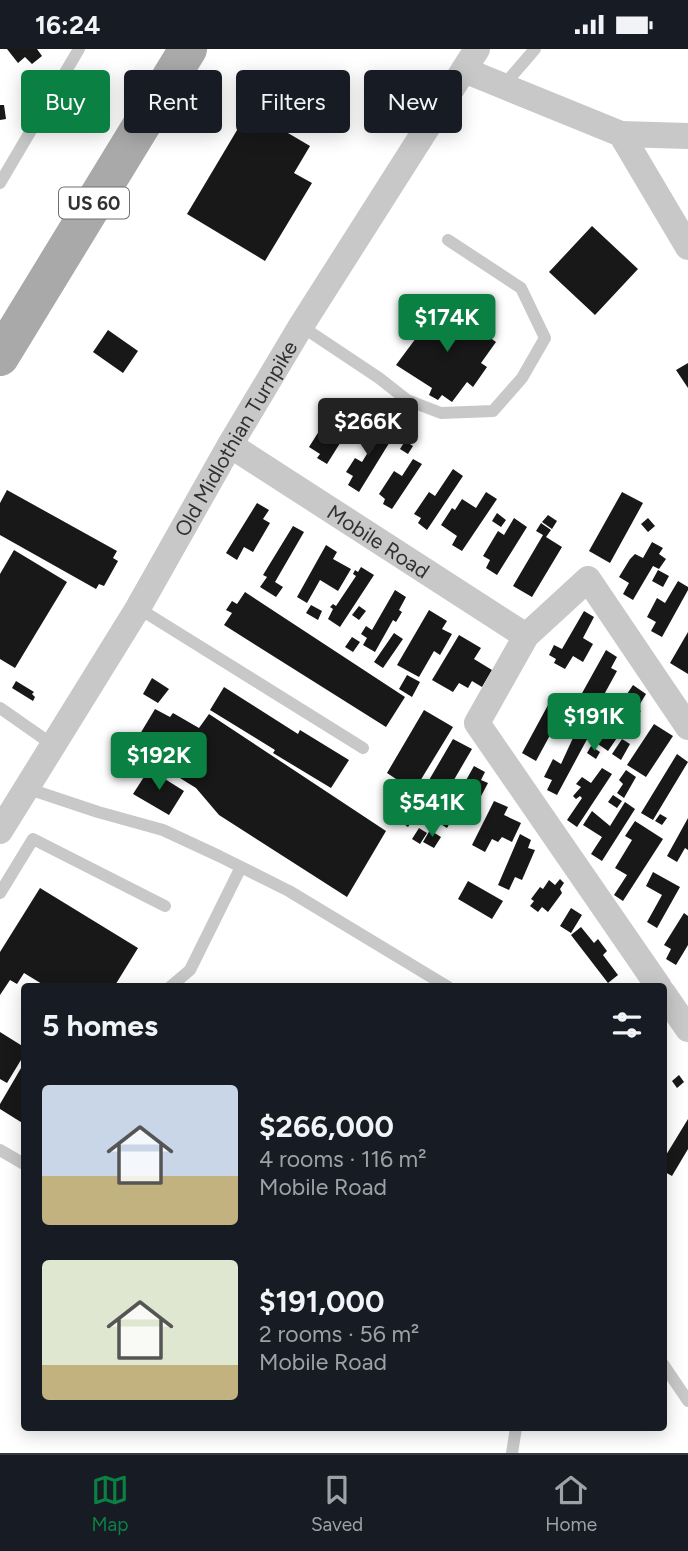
<!DOCTYPE html>
<meta charset="utf-8">
<style>
body{margin:0;font-family:Figtree,sans-serif;background:#242831;color:#f1f3f6;height:100vh;display:flex;flex-direction:column;font-size:26px;white-space:nowrap}
*{box-sizing:border-box;margin:0}
p{font-size:23px;color:#9ea1a6}
.icon{flex:none;width:38px;height:38px;fill:none;stroke:currentColor;stroke-width:2;stroke-linecap:round;stroke-linejoin:round}
.map{position:relative;flex:1;overflow:hidden}
.drawer{position:absolute;left:21px;top:934px;width:646px;height:448px;display:flex;flex-direction:column;background:#171b24;border-radius:7px;box-shadow:0 4px 18px #0003}
.drawer>*{flex:none}
.top-card{position:absolute;left:21px;top:21px;width:648px;height:63px;display:flex;gap:14px}
.price{position:absolute;translate:-50% -60px;padding:0 16px;border-radius:7px;background:#0b8043;color:#fff;font-size:23px;line-height:46px;filter:drop-shadow(0 2px 4px #0008)}
.price::after{content:'';position:absolute;left:50%;top:42px;width:21px;height:16px;margin-left:-10px;background:inherit;clip-path:polygon(0 0,100% 0,50% 100%)}
.price.active{background:#222;color:#fff}
ul{padding:0;list-style:none}
li{display:flex;align-items:center;gap:21px;height:175px;padding:0 21px}
li span{display:grid;place-items:center;flex:none;width:196px;height:140px;border-radius:7px;color:#555}
li>.icon{margin-inline-start:auto}
span .icon{width:84px;height:84px;fill:#fffc;stroke-width:1}
li b{font-size:30px}
h2{display:flex;justify-content:space-between;align-items:center;height:84px;padding:0 21px;font-size:30px}
.chip{padding:0 24px;border-radius:7px;background:#171b24;box-shadow:0 4px 18px #0003;font-size:24px;line-height:63px}
.chip.active{background:#0b8043;color:#fff}
.status{display:flex;justify-content:space-between;align-items:center;height:49px;padding:0 35px;background:#171b24;direction:ltr}
.status svg{height:19px;fill:currentColor}
.menu{display:flex;justify-content:space-around;align-items:center;height:98px;border-top:2px solid #363941;background:#171b24;font-size:19px;color:#9ea1a6}
.menu a{display:grid;justify-items:center;gap:4px}
.menu .active{color:#0b8043}
.map>svg:first-child{display:block}
.building{fill:#181818}
.lines{fill:none;stroke-linecap:round;stroke-linejoin:round}
.lane{stroke:#c8c8c8;stroke-width:12}
.street{stroke:#c8c8c8;stroke-width:26}
.primary{stroke:#a9a9a9;stroke-width:38}
.labels{text-anchor:middle;dominant-baseline:central;stroke-width:7;stroke-linejoin:round;paint-order:stroke}
.shield{fill:#fff;stroke:#6f6f6f;stroke-width:2}
.shield-label{font-size:19px;font-weight:bold;fill:#313131}
.street-label{font-size:21px;fill:#313131;stroke:#fff}
</style>
<div class="status"><b>16:24</b><svg viewBox="0 0 49 12"><path d="M0 12V9h3v3zM5 12V6h3v6zM10 12V3h3v9zM15 12V0h3v12zM26 1h20v11H26zM47 4h2v5h-2z"/></svg></div>
<div class="map">
<svg width="688" height="1404" viewBox="0 0 688 1404">
<rect width="100%" height="100%" fill="#fff"/>
<path class="building" d="M 7,0 L 37,0 L 42,7 L 32,15 L 25,8 L 18,14 Z
M 0,56 L 4,56 L 6,70 L 0,71 Z
M 249,61 L 310,97 L 294,124 L 312,134 L 265,212 L 187,165 Z
M 592,177 L 638,220 L 595,266 L 549,223 Z
M 442,254 L 496,293 L 481,314 L 487,318 L 473,338 L 467,333 L 452,353 L 442,346 L 438,351 L 429,346 L 432,339 L 396,316 Z
M 108,281 L 138,302 L 123,324 L 93,303 Z
M 688,314 L 688,339 L 676,321 Z
M 336,349 L 360,362 L 327,415 L 317,409 L 320,405 L 309,398 L 321,379 L 324,381 L 331,369 L 325,366 Z
M 370,359 L 379,364 L 374,371 L 366,367 Z
M 380,365 L 386,369 L 383,375 L 376,371 Z
M 369,378 L 391,391 L 359,443 L 348,436 L 353,427 L 346,423 L 355,409 L 362,413 L 370,400 L 359,393 Z
M 405,392 L 413,397 L 408,405 L 400,400 Z
M 413,410 L 422,415 L 392,460 L 383,455 L 385,450 L 379,445 L 394,422 L 402,427 Z
M 453,420 L 463,427 L 427,481 L 418,474 L 421,469 L 414,465 L 429,443 L 435,447 Z
M 7,441 L 117,502 L 113,509 L 118,512 L 104,537 L 99,535 L 96,540 L 0,486 L 0,454 Z
M 486,443 L 497,450 L 462,502 L 452,496 L 457,487 L 441,476 L 452,459 L 455,461 L 462,450 L 476,459 Z
M 622,443 L 643,454 L 610,514 L 589,502 Z
M 257,454 L 269,461 L 263,470 L 270,474 L 253,503 L 244,498 L 237,511 L 226,504 Z
M 497,464 L 506,471 L 501,478 L 492,472 Z
M 548,466 L 557,472 L 552,480 L 542,473 Z
M 514,469 L 527,478 L 497,526 L 486,519 L 490,511 L 483,507 L 498,482 L 504,486 Z
M 648,469 L 655,477 L 648,483 L 641,475 Z
M 541,474 L 551,481 L 546,488 L 562,498 L 532,548 L 513,537 L 543,486 L 536,482 Z
M 293,477 L 304,483 L 275,533 L 283,538 L 276,548 L 260,538 L 267,528 L 263,526 Z
M 652,493 L 663,499 L 659,505 L 666,510 L 659,520 L 653,517 L 633,551 L 623,545 L 629,534 L 619,528 L 630,510 L 635,505 L 643,509 Z
M 326,496 L 337,503 L 333,510 L 351,520 L 338,542 L 320,531 L 307,554 L 297,548 Z
M 14,501 L 67,533 L 15,619 L 0,610 L 0,525 Z
M 361,518 L 374,526 L 340,578 L 328,570 L 333,560 L 330,558 L 333,555 L 336,557 L 356,527 L 353,525 L 355,521 L 358,523 Z
M 658,521 L 669,527 L 663,538 L 652,532 Z
M 678,532 L 688,538 L 688,541 L 662,588 L 651,582 L 656,573 L 647,568 L 657,549 L 665,554 Z
M 395,541 L 406,548 L 399,561 L 402,563 L 396,573 L 393,571 L 375,603 L 363,596 L 367,589 L 361,585 L 366,577 L 372,581 Z
M 245,543 L 405,648 L 386,678 L 224,576 L 232,564 L 226,561 L 232,552 L 237,555 Z
M 311,556 L 322,562 L 318,571 L 306,564 Z
M 359,557 L 366,562 L 359,571 L 352,566 Z
M 429,561 L 447,572 L 442,580 L 452,585 L 440,606 L 434,602 L 419,628 L 397,616 Z
M 584,562 L 594,568 L 583,589 L 593,595 L 583,613 L 573,607 L 565,620 L 554,614 L 556,610 L 549,606 L 554,596 L 562,600 Z
M 688,583 L 688,625 L 670,614 Z
M 394,584 L 403,590 L 383,619 L 374,613 Z
M 459,586 L 481,599 L 474,610 L 492,621 L 482,638 L 472,632 L 468,639 L 459,634 L 453,643 L 432,631 Z
M 352,588 L 360,593 L 353,603 L 345,598 Z
M 606,601 L 617,608 L 611,619 L 617,622 L 600,653 L 594,649 L 582,670 L 571,664 Z
M 407,626 L 420,633 L 412,648 L 399,640 Z
M 152,629 L 169,640 L 158,654 L 143,645 Z
M 16,632 L 34,643 L 32,645 L 35,648 L 33,652 L 12,639 Z
M 633,636 L 646,645 L 637,660 L 641,662 L 627,683 L 623,680 L 608,702 L 595,693 Z
M 224,638 L 298,685 L 300,681 L 349,711 L 331,739 L 273,704 L 275,701 L 210,661 Z
M 554,645 L 568,653 L 536,712 L 522,704 Z
M 591,659 L 597,663 L 590,672 L 584,668 Z
M 155,660 L 170,668 L 173,664 L 199,679 L 209,665 L 386,782 L 347,848 L 219,766 L 196,739 L 146,708 L 148,704 L 134,695 Z
M 424,661 L 453,678 L 414,742 L 387,724 Z
M 599,662 L 607,667 L 597,682 L 589,676 Z
M 654,675 L 673,687 L 646,728 L 627,716 Z
M 581,676 L 592,681 L 557,746 L 547,741 L 552,731 L 544,728 L 553,710 L 561,715 L 578,678 Z
M 453,690 L 472,700 L 441,753 L 435,749 L 437,745 L 425,738 Z
M 622,690 L 630,695 L 621,711 L 612,705 Z
M 591,697 L 600,703 L 596,710 L 587,704 Z
M 677,705 L 688,713 L 653,771 L 641,764 Z
M 474,717 L 485,723 L 481,731 L 488,734 L 479,751 L 472,747 L 457,775 L 451,772 L 447,779 L 439,774 L 443,766 L 446,767 Z
M 602,719 L 612,725 L 577,778 L 567,771 L 582,749 L 580,747 L 576,750 L 573,747 L 581,738 L 576,735 L 582,728 L 591,734 Z
M 149,720 L 184,742 L 169,766 L 133,745 Z
M 626,721 L 636,728 L 624,749 L 617,744 L 623,735 L 619,731 Z
M 421,739 L 434,748 L 424,762 L 411,754 Z
M 613,746 L 622,752 L 617,759 L 608,753 Z
M 434,751 L 441,755 L 430,773 L 423,769 Z
M 494,752 L 508,758 L 504,766 L 521,774 L 512,793 L 502,788 L 498,793 L 492,790 L 485,803 L 472,796 Z
M 625,753 L 635,760 L 602,812 L 591,805 L 602,788 L 583,776 L 592,762 L 610,777 Z
M 407,763 L 415,767 L 408,778 L 401,773 Z
M 660,765 L 667,769 L 662,776 L 655,772 Z
M 688,769 L 688,801 L 685,799 L 677,813 L 667,807 Z
M 635,772 L 663,790 L 623,852 L 614,846 L 627,826 L 615,819 L 632,791 L 625,787 Z
M 419,779 L 427,784 L 420,795 L 412,790 Z
M 430,781 L 441,788 L 434,799 L 423,793 Z
M 520,785 L 531,791 L 528,799 L 535,801 L 522,831 L 515,828 L 509,841 L 498,836 Z
M 653,823 L 680,838 L 657,879 L 647,873 L 662,846 L 646,837 Z
M 560,830 L 564,834 L 560,840 L 562,844 L 548,863 L 542,858 L 538,863 L 530,857 L 534,852 L 531,850 L 540,838 L 543,840 L 549,831 L 555,836 Z
M 468,832 L 503,852 L 492,870 L 458,850 Z
M 40,839 L 138,899 L 114,938 L 47,938 L 24,924 L 17,935 L 10,931 L 0,946 L 0,903 Z
M 571,859 L 582,866 L 571,884 L 560,877 Z
M 684,864 L 688,867 L 688,896 L 676,916 L 666,910 L 671,900 L 664,896 Z
M 581,878 L 594,894 L 598,890 L 607,902 L 603,906 L 618,926 L 608,934 L 571,886 Z
M 0,983 L 24,998 L 24,1006 L 7,1034 L 0,1030 Z
M 24,1014 L 24,1075 L 0,1060 L 0,1055 Z
M 679,1026 L 684,1033 L 677,1039 L 672,1032 Z
M 688,1070 L 688,1100 L 672,1127 L 663,1122 L 663,1111 Z"/>
<g class="lines">
<path class="lane" d="M 503,37 L 535,0
M 0,134 L 79,0
M 301,277 L 379,329 L 407,351 L 441,364 L 493,362 L 522,329 L 545,289 L 521,239 L 448,191
M 138,559 L 363,699
M 0,659 L 53,696
M 26,739 L 98,763 L 163,781 L 219,807 L 289,842 L 448,938
M 0,844 L 33,790 L 165,857
M 170,938 L 190,921 L 241,818
M 0,1101 L 24,1115
M 663,1315 L 688,1352
M 512,1404 L 516,1379"/>
<g class="street">
<path d="M 464,21 L 621,85 L 688,198"/>
<path d="M 621,85 L 688,87"/>
<path id="s1" d="M 230,396 L 526,587"/>
<path id="s2" d="M 0,782 L 138,559 L 230,396 L 301,277 L 477,0"/>
<path d="M 659,938 L 477,674 L 526,587 L 588,530 L 688,678"/>
<path d="M 663,944 L 688,980"/>
</g>
<path class="primary" d="M 0,308 L 188,0"/>
</g>
<g class="labels">
<rect class="shield" x="59" y="138.5" width="70" height="31" rx="5"/>
<g class="shield-label">
<text x="94" y="154">US 60</text>
</g>
<g class="street-label">
<text stroke="none"><textPath href="#s2" startOffset="458">Old Midlothian Turnpike</textPath></text>
<text stroke="none"><textPath href="#s1" startOffset="177">Mobile Road</textPath></text>
</g>
</g>
</svg>
<b class="price" style="left:447px;top:305px">$174K</b>
<b class="price active" style="left:368px;top:409px">$266K</b>
<b class="price" style="left:594px;top:704px">$191K</b>
<b class="price" style="left:159px;top:743px">$192K</b>
<b class="price" style="left:432px;top:790px">$541K</b>
<div class="top-card">
<a class="chip active">Buy</a>
<a class="chip">Rent</a>
<a class="chip">Filters</a>
<a class="chip">New</a>
</div>
<section class="drawer">
<h2>5 homes<svg class="icon" aria-label="filters" viewBox="0 0 24 24"><path d="M4 7h16M4 17h16"/><circle cx="9" cy="7" r="2"/><circle cx="15" cy="17" r="2"/></svg></h2>
<ul>
<li><span style="background:linear-gradient(#c9d6e8 65%,#c2b280 0)"><svg class="icon" aria-label="home" viewBox="0 0 24 24"><path d="M3 11l9-7 9 7M6 9v11h12V9"/></svg></span><div><b>$266,000</b><p>4 rooms · 116 m²</p><p>Mobile Road</p></div></li>
<li><span style="background:linear-gradient(#dfe7d0 75%,#c2b280 0)"><svg class="icon" aria-label="home" viewBox="0 0 24 24"><path d="M3 11l9-7 9 7M6 9v11h12V9"/></svg></span><div><b>$191,000</b><p>2 rooms · 56 m²</p><p>Mobile Road</p></div></li>
</ul>
</section>
</div>
<nav class="menu">
<a class="active"><svg class="icon" aria-label="map" viewBox="0 0 24 24"><path d="M3 6l6-2 6 2 6-2v14l-6 2-6-2-6 2zM9 4v14M15 6v14"/></svg>Map</a>
<a><svg class="icon" aria-label="saved" viewBox="0 0 24 24"><path d="M7 4h10v16l-5-4-5 4z"/></svg>Saved</a>
<a><svg class="icon" aria-label="home" viewBox="0 0 24 24"><path d="M3 11l9-7 9 7M6 9v11h12V9"/></svg>Home</a>
</nav>
